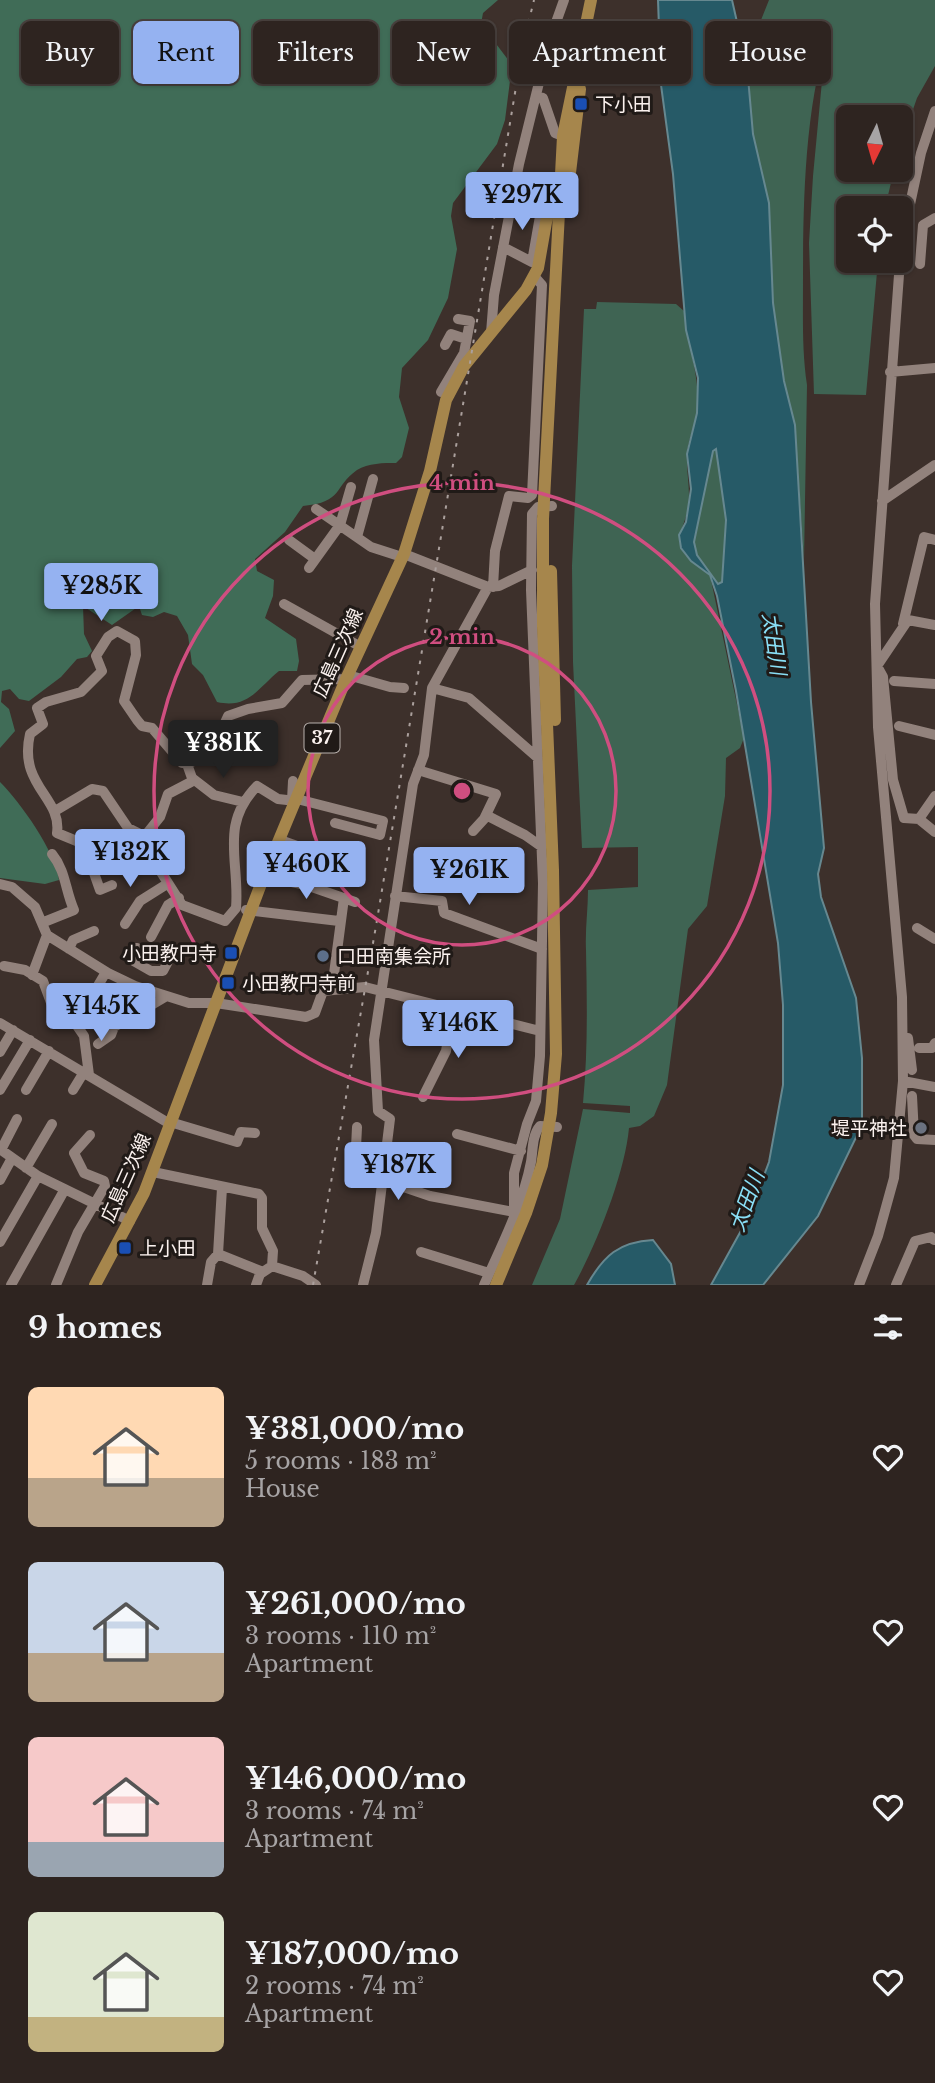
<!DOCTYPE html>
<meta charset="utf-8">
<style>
body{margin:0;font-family:"Libre Baskerville","Noto Sans JP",serif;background:#362c29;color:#f1f3f6;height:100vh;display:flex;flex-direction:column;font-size:26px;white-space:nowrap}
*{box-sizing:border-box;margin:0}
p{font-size:23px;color:#a7a4a5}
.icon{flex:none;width:38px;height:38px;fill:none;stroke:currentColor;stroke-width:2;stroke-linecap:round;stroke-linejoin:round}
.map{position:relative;height:1285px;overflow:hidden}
.panel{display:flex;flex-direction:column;background:#2e2420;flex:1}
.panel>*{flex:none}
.hud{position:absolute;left:21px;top:21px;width:894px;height:63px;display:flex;gap:14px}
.needle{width:46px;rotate:185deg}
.controls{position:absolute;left:836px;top:105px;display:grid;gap:14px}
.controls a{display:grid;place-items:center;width:77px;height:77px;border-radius:10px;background:#2e2420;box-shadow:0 2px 5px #0004,0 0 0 2px #49413e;font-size:35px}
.price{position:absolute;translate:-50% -60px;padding:0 16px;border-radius:7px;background:#95b2f1;color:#111;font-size:23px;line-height:46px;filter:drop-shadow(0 2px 4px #0008)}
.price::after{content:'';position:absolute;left:50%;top:42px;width:21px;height:16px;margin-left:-10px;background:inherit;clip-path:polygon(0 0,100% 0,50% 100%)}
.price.active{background:#222;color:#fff}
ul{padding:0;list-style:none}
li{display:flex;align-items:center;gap:21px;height:175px;padding:0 28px}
li span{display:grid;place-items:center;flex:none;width:196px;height:140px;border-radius:10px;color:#555}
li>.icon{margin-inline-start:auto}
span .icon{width:84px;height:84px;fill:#fffc;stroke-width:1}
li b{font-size:30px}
h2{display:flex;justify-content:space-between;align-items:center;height:84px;padding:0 28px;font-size:30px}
.chip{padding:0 24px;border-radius:10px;background:#2e2420;box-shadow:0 2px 5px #0004,0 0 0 2px #49413e;font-size:24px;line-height:63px}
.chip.active{background:#95b2f1;color:#111}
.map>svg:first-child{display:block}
.green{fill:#3f6453}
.forest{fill:#406c57}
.water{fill:#265a67;stroke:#668890;stroke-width:2;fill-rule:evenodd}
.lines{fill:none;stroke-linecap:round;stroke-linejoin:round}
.minor{stroke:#92827c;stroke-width:10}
.major{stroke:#a6864c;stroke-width:12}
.rail{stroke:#aba09d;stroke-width:2;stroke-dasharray:3.5 7;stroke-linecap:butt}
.ring{fill:none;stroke:#d04e80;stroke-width:3.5}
.transit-dot{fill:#1a4fb4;stroke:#201a17;stroke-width:2.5}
.service-dot{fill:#5c6f8a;stroke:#201a17;stroke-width:2.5}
.worship-dot{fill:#6b7280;stroke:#201a17;stroke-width:2.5}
.labels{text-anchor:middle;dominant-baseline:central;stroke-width:6;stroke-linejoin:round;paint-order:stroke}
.shield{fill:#201a17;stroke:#b9b1ae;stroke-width:2}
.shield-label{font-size:18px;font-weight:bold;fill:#fbf2ef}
.poi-label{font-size:19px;fill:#fbf2ef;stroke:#201a17;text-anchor:start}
.street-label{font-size:19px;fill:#fbf2ef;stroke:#201a17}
.water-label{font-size:21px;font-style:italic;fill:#89dff6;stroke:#201a17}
.centre{fill:#d04e80;stroke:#201a17;stroke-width:3.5}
.ring-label{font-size:21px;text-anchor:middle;font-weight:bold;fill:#d04e80;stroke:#201a17;stroke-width:6;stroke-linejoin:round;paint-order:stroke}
</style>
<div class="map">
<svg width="935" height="1285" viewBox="0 0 935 1285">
<rect width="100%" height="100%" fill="#3d302b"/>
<path class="green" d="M 769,0 L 935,0 L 935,66 L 917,98 L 901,144 L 901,117 L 849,117 L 849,170 L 894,170 L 885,208 L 849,208 L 849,261 L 878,261 L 866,395 L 814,394 L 809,243 L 813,176 L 822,81 L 832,26 C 804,99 803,206 803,284 C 803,318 802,352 807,385 L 804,560 L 795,425 L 784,381 L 773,303 L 769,203 L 753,134 L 747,66 L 753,40 Z
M 597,302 L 676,304 L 684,311 C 687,346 701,376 697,412 C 695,426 688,440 687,454 C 686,473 691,490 688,508 C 686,521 678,533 680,544 C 683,558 699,567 710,575 L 744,738 L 740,748 L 726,758 L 725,796 L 707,906 L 688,929 L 667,1085 L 654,1116 L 640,1126 L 629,1128 C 625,1173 596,1246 574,1285 L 532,1285 L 560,1219 L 583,1109 L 630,1113 L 630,1106 L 583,1103 C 588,1051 587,1001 586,950 C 585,930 588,910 588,890 L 638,887 L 638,847 L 582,848 L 573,662 L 572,566 L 584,309 L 596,309 Z
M 716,448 L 726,520 L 722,582 L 718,584 L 697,555 L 694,542 L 713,451 Z"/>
<path class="forest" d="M 0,0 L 498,0 L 483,13 L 481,24 L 512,65 L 505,120 L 497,144 L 453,203 L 451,216 L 457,249 L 448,298 L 428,340 L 402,368 L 399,397 L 409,428 L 402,457 L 396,463 C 384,463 368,463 357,470 C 333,487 344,502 303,506 L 285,532 L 255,559 L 257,571 L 274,580 L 273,596 L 265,618 L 296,639 L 299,661 L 297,671 L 279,671 C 257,689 248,709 217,702 L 203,675 L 192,664 L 188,635 L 177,616 L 164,612 L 153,617 L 142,615 L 139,606 L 112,625 L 83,606 L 84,634 L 92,651 L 87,657 L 77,659 L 61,677 L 29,701 L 19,699 L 10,689 L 2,691 L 1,702 L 9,709 L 15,731 L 0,748 Z
M 0,782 C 20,802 56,852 59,880 L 45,884 L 0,878 Z"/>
<path class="water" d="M 658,0 L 732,0 L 747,66 L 753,134 L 769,203 L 773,303 L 784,381 L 795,425 L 811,702 L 824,848 L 818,874 L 821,897 L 856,998 L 862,1058 L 862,1125 L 818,1216 L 763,1285 L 711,1285 L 748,1218 L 769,1162 L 783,1085 L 783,1005 L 778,943 L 736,691 L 717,596 L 710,575 L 691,561 L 681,548 L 679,535 L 686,522 L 691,489 L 687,454 L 697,413 L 698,378 L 686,330 L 673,174 L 661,85 ZM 716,449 L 726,520 L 722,582 L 718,584 L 697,555 L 694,542 L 713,451 Z
M 653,1240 L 671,1264 L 675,1285 L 587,1285 C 604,1255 619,1242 653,1240 Z"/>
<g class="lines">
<path class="minor" d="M 537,96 L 543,98 L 555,133 L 563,136
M 901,246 L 921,153 L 935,111
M 503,247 L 532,262 L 540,216
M 920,264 L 923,225 L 935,218
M 491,333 L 494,295 L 519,164 L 549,42 L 564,0
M 445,345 L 451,334 L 466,339
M 890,372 L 935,368
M 441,392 L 464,353 L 470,321 L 458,319
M 882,501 L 935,465
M 316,509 L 371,547 L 402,557
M 357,537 L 373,479
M 289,540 L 315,559
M 404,554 L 488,587 L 499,586 L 532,570
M 309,568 L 340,525 L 351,487
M 493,587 L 495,551 L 509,496 L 528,498 L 532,495 L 542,285 L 534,276
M 284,604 L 361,647
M 903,624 L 924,537 L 935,540
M 935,625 L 908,620 L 877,666 L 883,677 L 893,780 L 904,818 L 919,819 L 935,832
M 348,675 L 390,687 L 404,688
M 894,681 L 935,684
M 432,688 L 469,698 L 538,758
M 899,726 L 935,735
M 418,770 L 496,794 L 484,819 L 473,831
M 192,778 L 214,795 L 243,802
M 297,799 L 383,821 L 380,835 L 335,823
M 292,800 L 293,781
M 55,811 L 92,789 L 103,791 L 128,828 L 142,835 L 154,861 L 182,905 L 225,921 L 236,908 C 240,861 219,825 257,786 L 278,799 L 296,801
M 486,815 L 525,835 L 542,847
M 919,819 L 935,796
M 144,837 L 160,817 L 168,794 L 191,782 L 192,778 L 187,764
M 280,840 L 331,858
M 129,850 L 142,835
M 95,859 L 118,855
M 264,876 L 306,885 L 355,902
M 0,884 L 12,887 L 35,907 L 47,935 L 108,973 L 135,986 L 189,1003 L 216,1003 L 306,1017 L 315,1013 L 323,991 L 365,987 L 540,1031
M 112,885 L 100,890 L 94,873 L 95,859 L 79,842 L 57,833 C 62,797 18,786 30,734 L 43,724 L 37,708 L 46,702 L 81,692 L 102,671 L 96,656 L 108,637 L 117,631 L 135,641 L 136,655 L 124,701 L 137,720 L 142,726 L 152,728 L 182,763 L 192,762 L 216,742 L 228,716 L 248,709 L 282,703 L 302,680 L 346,679
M 395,896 L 442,901 L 444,913 L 542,949
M 246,910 L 339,921
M 44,922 L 74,910 C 65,890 66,871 52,854
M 125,924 L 140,901 L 167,884
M 917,928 L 935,939
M 151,937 L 168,905 L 179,898
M 137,948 L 130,959 L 151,971 L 163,971 L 173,952
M 69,949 L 73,940 L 94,931
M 4,966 L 25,970 L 43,981 L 56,1016 L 66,1022 L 83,1011 L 106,972
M 32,975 L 47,935
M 332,989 L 344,898
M 73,1020 L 84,1036 L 89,1075
M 0,1023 L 170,1124
M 908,1038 L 912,1070
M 98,1044 L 111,1035 L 114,1027 L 165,997
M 919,1048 L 932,1048 L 935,1043
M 0,1052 L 13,1030
M 903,1081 L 935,1087
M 0,1090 L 30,1040
M 26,1090 L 49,1051
M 73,1090 L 84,1072
M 912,1096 L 914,1135 L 917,1139 L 935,1140
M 423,1097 L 446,1051 L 453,1009
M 170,1122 L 237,1142 L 241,1132 L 255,1133
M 357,1127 L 355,1168 L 359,1176 L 383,1180 L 430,1196 L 514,1212 L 514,1173 L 527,1124 L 536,1101 L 540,1056 L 543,883 L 531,590 L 532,514 L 538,507 L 552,506
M 457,1134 L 521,1151
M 0,1149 L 38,1176 L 130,1221
M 1,1150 L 17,1119
M 26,1168 L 52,1124
M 153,1172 L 259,1194 L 262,1198 L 262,1228 L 273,1251 L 272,1266 L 260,1274 L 256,1285
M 0,1180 L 12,1158
M 222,1188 L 218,1254 L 263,1272
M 0,1242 L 38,1176
M 421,1252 L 489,1273
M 272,1266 L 303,1276 L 316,1285
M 11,1285 L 65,1189
M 56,1285 L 78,1232 L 105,1186 L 104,1181 L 84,1173 L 74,1153 L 90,1135
M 207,1285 L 211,1262 L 218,1254
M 363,1285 L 376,1233 L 390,1119 L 378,1111 L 374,1040 L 413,784 L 424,755 L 432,688 L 488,587
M 484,1285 C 501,1247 523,1204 531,1162 C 533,1150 532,1135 540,1126 L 557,1127
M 859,1285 L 878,1236 L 894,1178 L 903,1081 L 902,997 L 878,727 L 875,604 L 900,261
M 896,1285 L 915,1241 L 931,1237 L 934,1240"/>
<path class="major" d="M 566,206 L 580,89
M 551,571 L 555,720
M 95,1285 L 144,1193 L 264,876 L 346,679 L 404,554 L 430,471 L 446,400 L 464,366 L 526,290 L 538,268 L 548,211 L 552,205 L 562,204
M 496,1285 L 526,1213 L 542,1165 L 551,1113 L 556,1054 L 553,870 L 543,626 L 543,519 L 563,136 L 591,0"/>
<path class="rail" d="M 313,1285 L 376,926 L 523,45 L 534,0"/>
</g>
<g class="ring">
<circle cx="462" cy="791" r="154"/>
<circle cx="462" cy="791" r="308"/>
</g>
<g class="transit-dot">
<rect x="574" y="97" width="14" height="14" rx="3.5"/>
<rect x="224" y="946" width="14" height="14" rx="3.5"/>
<rect x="221" y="976" width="14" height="14" rx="3.5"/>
<rect x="118" y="1241" width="14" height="14" rx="3.5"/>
</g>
<circle class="service-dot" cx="323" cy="956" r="7"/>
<circle class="worship-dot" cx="921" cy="1128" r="7"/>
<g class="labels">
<rect class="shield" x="304.5" y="723.5" width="35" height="29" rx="5"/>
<g class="shield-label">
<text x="322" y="738">37</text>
</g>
<g class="poi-label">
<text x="595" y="104">下小田</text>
<text x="217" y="953" text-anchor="end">小田教円寺</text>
<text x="337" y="956">口田南集会所</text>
<text x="242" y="983">小田教円寺前</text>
<text x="907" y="1128" text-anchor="end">堤平神社</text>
<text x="139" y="1248">上小田</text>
</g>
<g class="street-label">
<text transform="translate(338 653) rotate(-66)">広島三次線</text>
<text transform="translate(126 1178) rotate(-66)">広島三次線</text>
</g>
<g class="water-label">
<text transform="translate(774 644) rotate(82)">太田川</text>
<text transform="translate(747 1201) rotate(-70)">太田川</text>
</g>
</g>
<circle cx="462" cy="791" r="10" class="centre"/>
<g class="ring-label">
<text x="462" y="490">4 min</text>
<text x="462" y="644">2 min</text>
</g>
</svg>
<div class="controls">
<a><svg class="needle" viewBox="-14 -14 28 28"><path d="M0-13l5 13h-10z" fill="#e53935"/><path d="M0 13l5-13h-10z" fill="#a7a4a5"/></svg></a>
<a><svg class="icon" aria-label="locate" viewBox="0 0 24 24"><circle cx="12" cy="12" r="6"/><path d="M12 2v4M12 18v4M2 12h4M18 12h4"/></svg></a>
</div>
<b class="price" style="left:522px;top:232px">¥297K</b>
<b class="price" style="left:101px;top:623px">¥285K</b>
<b class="price active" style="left:223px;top:780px">¥381K</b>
<b class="price" style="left:130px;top:889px">¥132K</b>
<b class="price" style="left:306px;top:901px">¥460K</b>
<b class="price" style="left:469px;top:907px">¥261K</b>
<b class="price" style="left:101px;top:1043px">¥145K</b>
<b class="price" style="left:458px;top:1060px">¥146K</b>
<b class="price" style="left:398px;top:1202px">¥187K</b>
<div class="hud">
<a class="chip">Buy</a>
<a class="chip active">Rent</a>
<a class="chip">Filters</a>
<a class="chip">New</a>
<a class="chip">Apartment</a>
<a class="chip">House</a>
</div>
</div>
<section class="panel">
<h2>9 homes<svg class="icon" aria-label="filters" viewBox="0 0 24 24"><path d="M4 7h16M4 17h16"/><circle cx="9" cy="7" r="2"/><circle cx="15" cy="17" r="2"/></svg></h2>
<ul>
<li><span style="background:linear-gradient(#ffd9b3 65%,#b9a48a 0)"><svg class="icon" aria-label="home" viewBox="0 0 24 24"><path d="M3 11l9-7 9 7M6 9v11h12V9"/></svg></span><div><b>¥381,000/mo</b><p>5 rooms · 183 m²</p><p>House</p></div><svg class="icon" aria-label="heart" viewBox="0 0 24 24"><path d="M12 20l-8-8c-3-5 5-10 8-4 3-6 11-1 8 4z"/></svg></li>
<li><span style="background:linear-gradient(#c9d6e8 65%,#b9a48a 0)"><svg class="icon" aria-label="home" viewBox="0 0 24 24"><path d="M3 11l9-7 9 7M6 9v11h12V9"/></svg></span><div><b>¥261,000/mo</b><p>3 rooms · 110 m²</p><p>Apartment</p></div><svg class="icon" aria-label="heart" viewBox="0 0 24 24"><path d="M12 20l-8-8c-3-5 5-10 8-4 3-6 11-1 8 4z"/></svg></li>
<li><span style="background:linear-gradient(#f6c9c9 75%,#9aa5b1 0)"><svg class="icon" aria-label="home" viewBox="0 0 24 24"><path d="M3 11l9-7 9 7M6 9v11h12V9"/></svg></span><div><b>¥146,000/mo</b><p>3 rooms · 74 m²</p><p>Apartment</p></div><svg class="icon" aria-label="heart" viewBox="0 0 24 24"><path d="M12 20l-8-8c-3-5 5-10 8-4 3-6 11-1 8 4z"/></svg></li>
<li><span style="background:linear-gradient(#dfe7d0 75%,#c2b280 0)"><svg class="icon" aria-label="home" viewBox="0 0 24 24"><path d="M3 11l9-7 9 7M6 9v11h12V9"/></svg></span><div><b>¥187,000/mo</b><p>2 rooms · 74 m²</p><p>Apartment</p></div><svg class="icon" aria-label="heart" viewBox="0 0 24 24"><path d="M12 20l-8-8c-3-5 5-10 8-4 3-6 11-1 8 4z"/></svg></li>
</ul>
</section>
